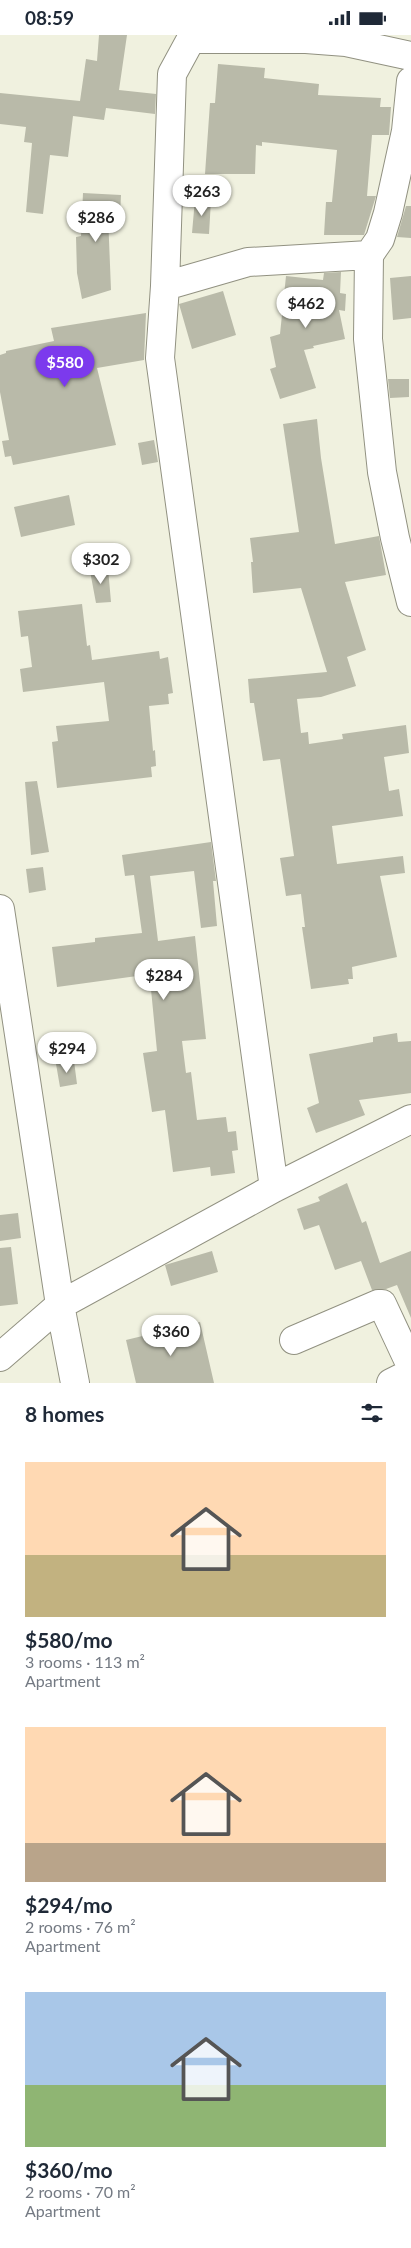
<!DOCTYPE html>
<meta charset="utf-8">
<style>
body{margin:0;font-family:Lato,sans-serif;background:#f6f6f7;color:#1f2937;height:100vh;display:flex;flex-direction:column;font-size:19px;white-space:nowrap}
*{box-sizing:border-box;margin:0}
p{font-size:16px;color:#747a83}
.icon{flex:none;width:28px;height:28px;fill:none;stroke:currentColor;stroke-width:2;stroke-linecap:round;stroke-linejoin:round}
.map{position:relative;height:1348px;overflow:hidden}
.details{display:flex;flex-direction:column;background:#fff;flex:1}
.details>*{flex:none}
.price{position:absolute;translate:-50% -42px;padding:0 11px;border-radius:18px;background:#fff;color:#222;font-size:16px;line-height:32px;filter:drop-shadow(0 1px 2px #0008)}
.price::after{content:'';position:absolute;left:50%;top:30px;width:15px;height:11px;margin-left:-8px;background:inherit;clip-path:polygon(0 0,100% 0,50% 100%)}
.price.selected{background:#7c3aed;color:#fff}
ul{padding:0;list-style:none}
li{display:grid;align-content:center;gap:10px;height:265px;padding:0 25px}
li span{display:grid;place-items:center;height:155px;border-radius:0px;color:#555}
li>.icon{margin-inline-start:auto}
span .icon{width:90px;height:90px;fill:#fffc;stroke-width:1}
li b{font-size:21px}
h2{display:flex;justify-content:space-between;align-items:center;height:60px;padding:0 25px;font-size:21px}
.status{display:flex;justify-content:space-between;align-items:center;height:35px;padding:0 25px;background:#fff;direction:ltr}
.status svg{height:14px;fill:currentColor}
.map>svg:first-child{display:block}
.building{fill:#b9baa9}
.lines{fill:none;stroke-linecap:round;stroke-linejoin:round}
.minor-casing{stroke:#919181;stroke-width:30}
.minor{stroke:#fff;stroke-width:28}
</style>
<div class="status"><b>08:59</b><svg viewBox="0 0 49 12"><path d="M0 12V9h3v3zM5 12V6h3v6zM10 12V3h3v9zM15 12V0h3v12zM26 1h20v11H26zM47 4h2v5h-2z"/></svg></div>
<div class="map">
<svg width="411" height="1348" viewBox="0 0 411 1348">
<rect width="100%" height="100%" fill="#f0f1df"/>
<path class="building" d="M 99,0 L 127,0 L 119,55 L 156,59 L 155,79 L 106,73 L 104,85 L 73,81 L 68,122 L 50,120 L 43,179 L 26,177 L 32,108 L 24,107 L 26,92 L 0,89 L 0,58 L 80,66 L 86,24 L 97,26 Z
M 218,29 L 265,33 L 264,43 L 319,49 L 318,60 L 381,63 L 380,72 L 391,72 L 389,100 L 372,100 L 367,161 L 376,161 L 364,200 L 324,200 L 326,167 L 332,167 L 337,115 L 262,107 L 262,111 L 256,110 L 255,139 L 205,139 L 210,68 L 215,68 Z
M 83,158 L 121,160 L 120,181 L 108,180 L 111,255 L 82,264 L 77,238 L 76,202 L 81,201 Z
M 195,164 L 211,165 L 209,199 L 192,198 Z
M 406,171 L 411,171 L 411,203 L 397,202 Z
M 341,237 L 340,258 L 346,259 L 345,276 L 339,275 L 345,304 L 313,311 L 314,313 L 304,315 L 316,353 L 280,364 L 270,334 L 276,332 L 270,302 L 280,299 L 286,241 L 323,245 L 324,238 Z
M 411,241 L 411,283 L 393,285 L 390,243 Z
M 223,256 L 236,300 L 192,314 L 179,269 Z
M 146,278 L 144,325 L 97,333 L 116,410 L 13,430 L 11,421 L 5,422 L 2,406 L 9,405 L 0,357 L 0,320 L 6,318 L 6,316 L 54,306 L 51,293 Z
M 388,344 L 409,344 L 409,362 L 390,363 Z
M 317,384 L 321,423 L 335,509 L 379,501 L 386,540 L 345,547 L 366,615 L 347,622 L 356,651 L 321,662 L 297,664 L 301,698 L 308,697 L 309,709 L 343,704 L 342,699 L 406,690 L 409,718 L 384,722 L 389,756 L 399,754 L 403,781 L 332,791 L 337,829 L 403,821 L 405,838 L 380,841 L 397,922 L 352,932 L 353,944 L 348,944 L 349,949 L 311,954 L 302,892 L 305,892 L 301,859 L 286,861 L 280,823 L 294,821 L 280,724 L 263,726 L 254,668 L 250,668 L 248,644 L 327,637 L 301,553 L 253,558 L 251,527 L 253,527 L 250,503 L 299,497 L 283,389 Z
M 154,405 L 158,427 L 142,430 L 138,408 Z
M 69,460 L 75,490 L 21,502 L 14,472 Z
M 108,533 L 111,567 L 96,568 L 90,536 Z
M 82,569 L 87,611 L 90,610 L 92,625 L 159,616 L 160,624 L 168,622 L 173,658 L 168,659 L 169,669 L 149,671 L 153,716 L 155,715 L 156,731 L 151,732 L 152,742 L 57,753 L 52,707 L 58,706 L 56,691 L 109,686 L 104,647 L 23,657 L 20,634 L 32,632 L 28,601 L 21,602 L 18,576 Z
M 37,746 L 49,817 L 31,820 L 25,747 Z
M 211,807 L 216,846 L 213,846 L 217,891 L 201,893 L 194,836 L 150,841 L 158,906 L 195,901 L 206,1004 L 182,1006 L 186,1038 L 191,1037 L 197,1085 L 226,1082 L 228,1097 L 236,1096 L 238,1115 L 232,1116 L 235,1138 L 211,1141 L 210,1132 L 173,1137 L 165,1075 L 152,1077 L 143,1018 L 157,1016 L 150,944 L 138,946 L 137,941 L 57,952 L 52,912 L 95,907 L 95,903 L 142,898 L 134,840 L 125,841 L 122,820 Z
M 43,832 L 46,855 L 29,858 L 26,834 Z
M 397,998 L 398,1007 L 411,1006 L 411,1058 L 359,1065 L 365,1080 L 316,1098 L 307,1073 L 319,1068 L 309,1019 L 373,1007 L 373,1002 Z
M 74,1026 L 77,1049 L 60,1052 L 56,1029 Z
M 347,1148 L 362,1188 L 366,1186 L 380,1228 L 411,1216 L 411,1283 L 397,1250 L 386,1254 L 372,1255 L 361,1226 L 335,1235 L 319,1190 L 304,1195 L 297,1174 L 320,1166 L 318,1162 Z
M 18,1178 L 21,1203 L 0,1206 L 0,1180 Z
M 11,1212 L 18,1269 L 0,1271 L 0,1213 Z
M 212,1216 L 218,1237 L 171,1251 L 165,1230 Z
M 200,1287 L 214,1348 L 136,1348 L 126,1305 Z"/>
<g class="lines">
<g class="minor-casing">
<path id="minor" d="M 411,46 L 406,96 L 388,178 L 380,204 L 369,220 L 368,304 L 382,437 L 395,503 L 411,567
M 165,251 L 248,227 L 369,220
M 0,874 L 60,1270 L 75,1348
M 274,1153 L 160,323 L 165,251 L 172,39 L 191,4 L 306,4 L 346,7 L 411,21
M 294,1305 L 378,1269 L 382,1269 L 411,1331
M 0,1322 L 60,1270 L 274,1153 L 411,1084
M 391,1348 L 411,1338"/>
</g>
<use href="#minor" class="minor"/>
</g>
</svg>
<b class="price" style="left:202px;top:182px">$263</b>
<b class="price" style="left:96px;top:208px">$286</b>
<b class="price" style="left:306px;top:294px">$462</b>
<b class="price selected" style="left:65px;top:353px">$580</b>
<b class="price" style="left:101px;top:550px">$302</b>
<b class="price" style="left:164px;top:966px">$284</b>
<b class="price" style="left:67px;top:1039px">$294</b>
<b class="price" style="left:171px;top:1322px">$360</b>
</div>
<section class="details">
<h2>8 homes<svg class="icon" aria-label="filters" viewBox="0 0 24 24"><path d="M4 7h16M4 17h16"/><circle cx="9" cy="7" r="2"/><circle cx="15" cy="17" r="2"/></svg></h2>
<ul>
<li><span style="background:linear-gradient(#ffd9b3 60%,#c2b280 0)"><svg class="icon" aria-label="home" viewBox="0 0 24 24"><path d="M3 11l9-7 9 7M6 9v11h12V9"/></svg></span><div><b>$580/mo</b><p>3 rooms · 113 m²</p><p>Apartment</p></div></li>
<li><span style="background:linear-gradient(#ffd9b3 75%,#b9a48a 0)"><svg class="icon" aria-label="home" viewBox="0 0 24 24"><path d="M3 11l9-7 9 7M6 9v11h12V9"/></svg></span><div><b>$294/mo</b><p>2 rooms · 76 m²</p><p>Apartment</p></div></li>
<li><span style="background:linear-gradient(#a9c7e8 60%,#8fb573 0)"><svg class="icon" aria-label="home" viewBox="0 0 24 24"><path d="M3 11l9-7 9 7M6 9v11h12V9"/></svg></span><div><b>$360/mo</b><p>2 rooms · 70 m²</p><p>Apartment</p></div></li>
</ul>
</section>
